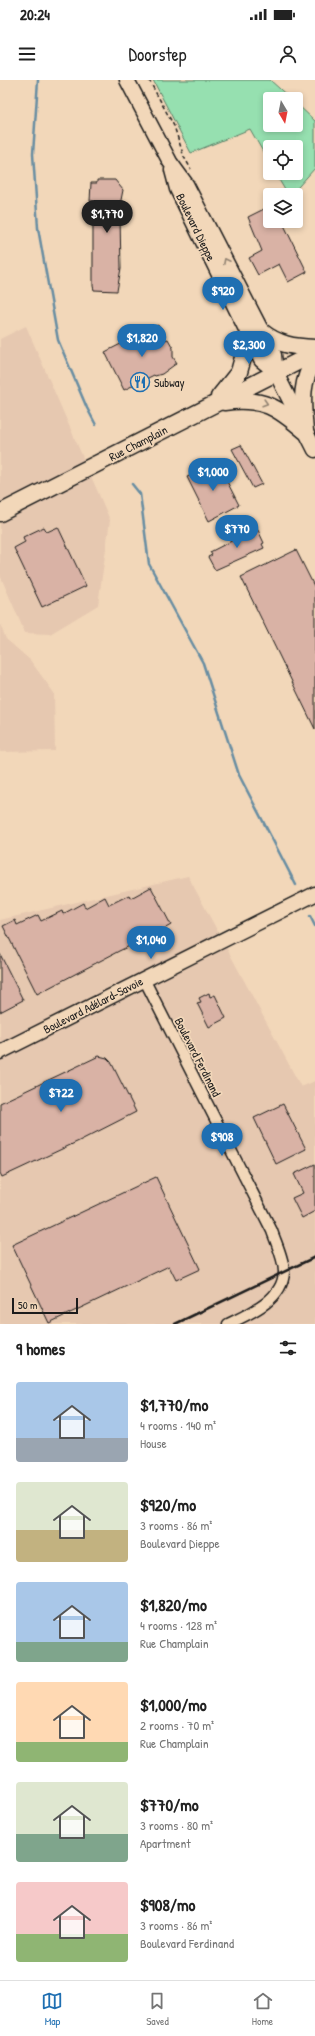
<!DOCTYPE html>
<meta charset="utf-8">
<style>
body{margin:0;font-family:"Patrick Hand",sans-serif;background:#f2f2f2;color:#222;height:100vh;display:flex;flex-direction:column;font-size:15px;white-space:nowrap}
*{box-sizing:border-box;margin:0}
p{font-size:13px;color:#767676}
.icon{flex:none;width:22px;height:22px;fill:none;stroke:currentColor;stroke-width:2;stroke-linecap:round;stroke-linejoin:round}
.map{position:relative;height:1244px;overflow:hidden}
.details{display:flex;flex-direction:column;background:#fff;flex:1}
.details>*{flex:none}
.needle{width:26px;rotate:170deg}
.tools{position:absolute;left:263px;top:12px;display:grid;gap:8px}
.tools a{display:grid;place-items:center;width:40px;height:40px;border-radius:4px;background:#fff;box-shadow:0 2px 6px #0003;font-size:20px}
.scale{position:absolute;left:12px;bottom:10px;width:66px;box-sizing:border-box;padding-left:4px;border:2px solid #1c1c1c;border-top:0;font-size:11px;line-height:14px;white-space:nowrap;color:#1c1c1c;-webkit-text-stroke:3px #f2d7b9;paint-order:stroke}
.price{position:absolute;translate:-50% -34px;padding:0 9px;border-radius:14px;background:#1f6fb2;color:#fff;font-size:13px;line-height:26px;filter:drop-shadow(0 1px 2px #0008)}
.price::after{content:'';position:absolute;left:50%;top:24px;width:12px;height:9px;margin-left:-6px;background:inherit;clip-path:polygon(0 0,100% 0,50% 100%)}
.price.on{background:#222;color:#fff}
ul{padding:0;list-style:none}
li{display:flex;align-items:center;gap:12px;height:100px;padding:0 16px}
li span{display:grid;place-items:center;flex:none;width:112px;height:80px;border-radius:4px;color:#555}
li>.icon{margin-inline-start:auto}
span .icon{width:48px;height:48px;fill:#fffc;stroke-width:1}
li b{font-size:17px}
h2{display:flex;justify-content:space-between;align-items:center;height:48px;padding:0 16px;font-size:17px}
.status{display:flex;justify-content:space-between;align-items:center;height:28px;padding:0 20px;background:#fff;direction:ltr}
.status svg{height:11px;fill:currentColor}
header{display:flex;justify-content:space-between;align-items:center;height:52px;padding:0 16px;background:#fff;font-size:18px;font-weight:600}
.dock{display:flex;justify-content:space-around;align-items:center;height:56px;border-top:1px solid #e0e0e0;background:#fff;font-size:11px;color:#767676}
.dock a{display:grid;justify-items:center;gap:2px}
.dock .on{color:#1f6fb2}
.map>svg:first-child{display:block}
.built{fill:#e6c8b0}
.green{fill:#96e0b0;stroke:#597e66}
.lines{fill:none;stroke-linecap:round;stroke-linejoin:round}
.stream{stroke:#678da2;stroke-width:2.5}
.building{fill:#d9b2a5;stroke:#1c1c1c}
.street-casing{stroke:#1c1c1c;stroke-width:13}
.secondary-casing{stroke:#1c1c1c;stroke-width:17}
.primary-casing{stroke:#1c1c1c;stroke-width:19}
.path{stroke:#1c1c1c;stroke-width:1.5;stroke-dasharray:4 3;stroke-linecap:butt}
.street{stroke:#f2d7b9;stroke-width:10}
.secondary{stroke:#f2d7b9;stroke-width:14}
.primary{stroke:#f2d7b9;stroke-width:16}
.rail{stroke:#1c1c1c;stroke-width:2.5}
.oneway{stroke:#928372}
.labels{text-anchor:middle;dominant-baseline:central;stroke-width:3.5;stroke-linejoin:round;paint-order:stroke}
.street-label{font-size:12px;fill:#1c1c1c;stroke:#f2d7b9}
.poi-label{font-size:12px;fill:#1c1c1c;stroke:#f2d7b9;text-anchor:start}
</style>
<div class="status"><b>20:24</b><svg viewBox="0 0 49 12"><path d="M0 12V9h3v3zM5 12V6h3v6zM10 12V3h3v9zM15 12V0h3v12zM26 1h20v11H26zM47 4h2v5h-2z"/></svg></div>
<header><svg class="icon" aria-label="menu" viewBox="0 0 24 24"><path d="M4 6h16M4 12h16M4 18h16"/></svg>Doorstep<svg class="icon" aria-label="person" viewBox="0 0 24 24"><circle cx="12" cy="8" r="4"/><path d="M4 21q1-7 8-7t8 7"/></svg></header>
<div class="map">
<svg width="315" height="1244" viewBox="0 0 315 1244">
<rect width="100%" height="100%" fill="#f2d7b9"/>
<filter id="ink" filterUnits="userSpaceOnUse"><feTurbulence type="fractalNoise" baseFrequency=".025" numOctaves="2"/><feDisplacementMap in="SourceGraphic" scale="8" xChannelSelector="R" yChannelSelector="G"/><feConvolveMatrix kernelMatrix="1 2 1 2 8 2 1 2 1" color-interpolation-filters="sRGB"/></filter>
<g filter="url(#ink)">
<path class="built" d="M 26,246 L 110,440 L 98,525 L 50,554 L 25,553 L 0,495 L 0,259 Z
M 0,544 L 6,559 L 30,580 L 54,613 L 55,671 L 0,672 Z
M 188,796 L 301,1007 L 315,1001 L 315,1244 L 0,1244 L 0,840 Z"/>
<path class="green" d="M 153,0 L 270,0 L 291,19 L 270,19 L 270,45 L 296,45 L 296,23 L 315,41 L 315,88 L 291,115 L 288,115 L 275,93 L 296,93 L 296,67 L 270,67 L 270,84 L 250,49 L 191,73 Z"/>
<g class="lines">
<path class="stream" d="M 38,0 L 33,74 L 38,148 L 58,260 L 87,328 L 96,345
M 132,404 L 140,414 L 149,484 L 203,583 L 239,695 L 296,805
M 310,836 L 315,846"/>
</g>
<path class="building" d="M 97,100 L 115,100 L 123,110 L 120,125 L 130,126 L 130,138 L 120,138 L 121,188 L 117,211 L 94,210 L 93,206 L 93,121 L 90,121 L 91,103 L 97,103 Z
M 270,126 L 270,141 L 282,141 L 307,192 L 288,202 L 279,184 L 258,195 L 249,178 L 262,171 L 248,137 Z
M 158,245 L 165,260 L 168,259 L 173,268 L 173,277 L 177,283 L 162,294 L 155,296 L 154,295 L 124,310 L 105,272 Z
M 241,365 L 262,404 L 253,408 L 232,369 Z
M 218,384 L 239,425 L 209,441 L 187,397 L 194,394 L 195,396 Z
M 44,447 L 47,452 L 58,447 L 86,506 L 42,527 L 14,468 L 25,462 L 23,457 Z
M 257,448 L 264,463 L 262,464 L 264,468 L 215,490 L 208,477 L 212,475 L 210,472 Z
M 296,470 L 315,508 L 315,649 L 241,497 Z
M 151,807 L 171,845 L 141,862 L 140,861 L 119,871 L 37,914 L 3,846 L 15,840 L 17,845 L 38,835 L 41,841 L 62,831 L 63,834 L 83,823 L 85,828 L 105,817 L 109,825 L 129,815 L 131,818 Z
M 0,874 L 23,920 L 0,932 Z
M 209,913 L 210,917 L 215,915 L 226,938 L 209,947 L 197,923 L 201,922 L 199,918 Z
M 99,976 L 107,978 L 111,982 L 136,1032 L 79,1061 L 2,1097 L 0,1093 L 0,1023 Z
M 283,1024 L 306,1069 L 276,1084 L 254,1038 Z
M 315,1084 L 315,1131 L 302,1138 L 292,1118 L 303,1113 L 294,1094 Z
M 156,1097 L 200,1189 L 176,1200 L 169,1186 L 49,1243 L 12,1165 Z"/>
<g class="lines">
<g class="street-casing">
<path id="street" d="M 144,899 L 272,1151 C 276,1163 284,1179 284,1192 C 283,1220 249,1234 228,1244"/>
</g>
<g class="secondary-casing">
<path id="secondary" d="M 127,0 L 170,82 L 186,104 L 274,275 L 276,293 L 315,370
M 172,90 L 177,109 L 261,280 L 276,292
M 0,972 L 315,814"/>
</g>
<g class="primary-casing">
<path id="primary" d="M 261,251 C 278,265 294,267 315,268
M 219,317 L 239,292 L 249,256
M 224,322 C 263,317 277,327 305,351
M 305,351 C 303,325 299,303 315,280
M 0,433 L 315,273"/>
</g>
<path class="path" d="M 149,0 L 174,46 L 184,77 L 191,89"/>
<use href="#street" class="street"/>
<use href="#secondary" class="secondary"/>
<use href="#primary" class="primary"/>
<path class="rail" d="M 175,1244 L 315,1177"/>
</g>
<defs><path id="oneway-chevron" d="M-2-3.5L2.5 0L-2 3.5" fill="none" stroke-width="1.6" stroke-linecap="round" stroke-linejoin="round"/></defs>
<g class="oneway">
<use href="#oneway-chevron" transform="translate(226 181) rotate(-117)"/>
<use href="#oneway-chevron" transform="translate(265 323) rotate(17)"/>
</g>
</g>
<defs>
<g id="restaurant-ring" transform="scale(1)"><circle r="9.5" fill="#f2d7b9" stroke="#1f6fb2" stroke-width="1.5"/><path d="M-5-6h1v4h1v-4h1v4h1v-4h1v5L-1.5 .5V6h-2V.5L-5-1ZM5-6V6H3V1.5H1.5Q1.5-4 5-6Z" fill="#1f6fb2"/></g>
</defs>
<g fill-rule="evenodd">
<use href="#restaurant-ring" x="140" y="302"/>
</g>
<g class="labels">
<g class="street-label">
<text transform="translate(196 147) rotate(64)">Boulevard Dieppe</text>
<text transform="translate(138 363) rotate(-27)">Rue Champlain</text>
<text transform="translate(93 925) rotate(-27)">Boulevard Adélard-Savoie</text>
<text transform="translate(198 977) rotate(63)">Boulevard Ferdinand</text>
</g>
<g class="poi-label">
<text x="154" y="302">Subway</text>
</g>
</g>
</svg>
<div class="tools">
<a><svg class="needle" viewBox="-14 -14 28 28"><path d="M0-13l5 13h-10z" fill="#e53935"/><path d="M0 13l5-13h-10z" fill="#767676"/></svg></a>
<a><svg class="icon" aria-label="locate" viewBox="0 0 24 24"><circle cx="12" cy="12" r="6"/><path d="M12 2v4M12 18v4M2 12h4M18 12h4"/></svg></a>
<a><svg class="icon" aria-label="layers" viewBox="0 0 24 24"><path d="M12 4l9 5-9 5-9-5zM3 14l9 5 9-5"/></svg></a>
</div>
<div class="scale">50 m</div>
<b class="price on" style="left:107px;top:154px">$1,770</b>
<b class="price" style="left:223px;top:231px">$920</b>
<b class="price" style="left:142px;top:278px">$1,820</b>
<b class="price" style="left:249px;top:285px">$2,300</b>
<b class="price" style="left:213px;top:412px">$1,000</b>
<b class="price" style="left:237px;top:469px">$770</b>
<b class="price" style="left:151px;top:880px">$1,040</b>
<b class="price" style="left:61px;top:1033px">$722</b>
<b class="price" style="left:222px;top:1077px">$908</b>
</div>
<section class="details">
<h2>9 homes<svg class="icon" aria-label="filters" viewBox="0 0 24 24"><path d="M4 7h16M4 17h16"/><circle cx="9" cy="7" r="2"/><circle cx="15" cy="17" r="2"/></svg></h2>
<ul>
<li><span style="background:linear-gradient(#a9c7e8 70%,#9aa5b1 0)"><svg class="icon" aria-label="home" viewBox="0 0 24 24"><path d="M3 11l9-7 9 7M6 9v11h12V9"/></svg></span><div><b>$1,770/mo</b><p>4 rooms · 140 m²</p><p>House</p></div></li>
<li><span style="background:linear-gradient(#dfe7d0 60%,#c2b280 0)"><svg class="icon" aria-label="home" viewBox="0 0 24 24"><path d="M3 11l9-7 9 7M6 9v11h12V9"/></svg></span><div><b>$920/mo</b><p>3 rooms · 86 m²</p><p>Boulevard Dieppe</p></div></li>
<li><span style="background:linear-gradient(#a9c7e8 75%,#7fa58c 0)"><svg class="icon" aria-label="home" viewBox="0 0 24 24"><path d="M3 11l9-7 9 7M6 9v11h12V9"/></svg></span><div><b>$1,820/mo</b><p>4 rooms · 128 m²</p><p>Rue Champlain</p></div></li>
<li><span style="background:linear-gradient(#ffd9b3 75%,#8fb573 0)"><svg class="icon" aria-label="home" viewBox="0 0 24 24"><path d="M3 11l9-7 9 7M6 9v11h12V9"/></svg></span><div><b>$1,000/mo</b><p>2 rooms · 70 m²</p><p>Rue Champlain</p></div></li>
<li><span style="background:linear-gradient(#dfe7d0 65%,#7fa58c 0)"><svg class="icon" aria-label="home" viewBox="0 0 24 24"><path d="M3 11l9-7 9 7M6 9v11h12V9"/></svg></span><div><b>$770/mo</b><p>3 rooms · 80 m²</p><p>Apartment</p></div></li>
<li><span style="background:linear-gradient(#f6c9c9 65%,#8fb573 0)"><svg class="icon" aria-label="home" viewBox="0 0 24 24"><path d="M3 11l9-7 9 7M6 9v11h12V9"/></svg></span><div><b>$908/mo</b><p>3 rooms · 86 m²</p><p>Boulevard Ferdinand</p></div></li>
</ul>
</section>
<nav class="dock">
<a class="on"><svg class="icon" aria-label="map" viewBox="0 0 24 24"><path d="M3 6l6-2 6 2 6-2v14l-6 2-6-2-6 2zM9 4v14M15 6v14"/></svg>Map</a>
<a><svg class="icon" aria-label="saved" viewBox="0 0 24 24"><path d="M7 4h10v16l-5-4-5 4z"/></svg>Saved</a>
<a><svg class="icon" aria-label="home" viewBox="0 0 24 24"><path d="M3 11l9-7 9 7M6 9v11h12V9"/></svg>Home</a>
</nav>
